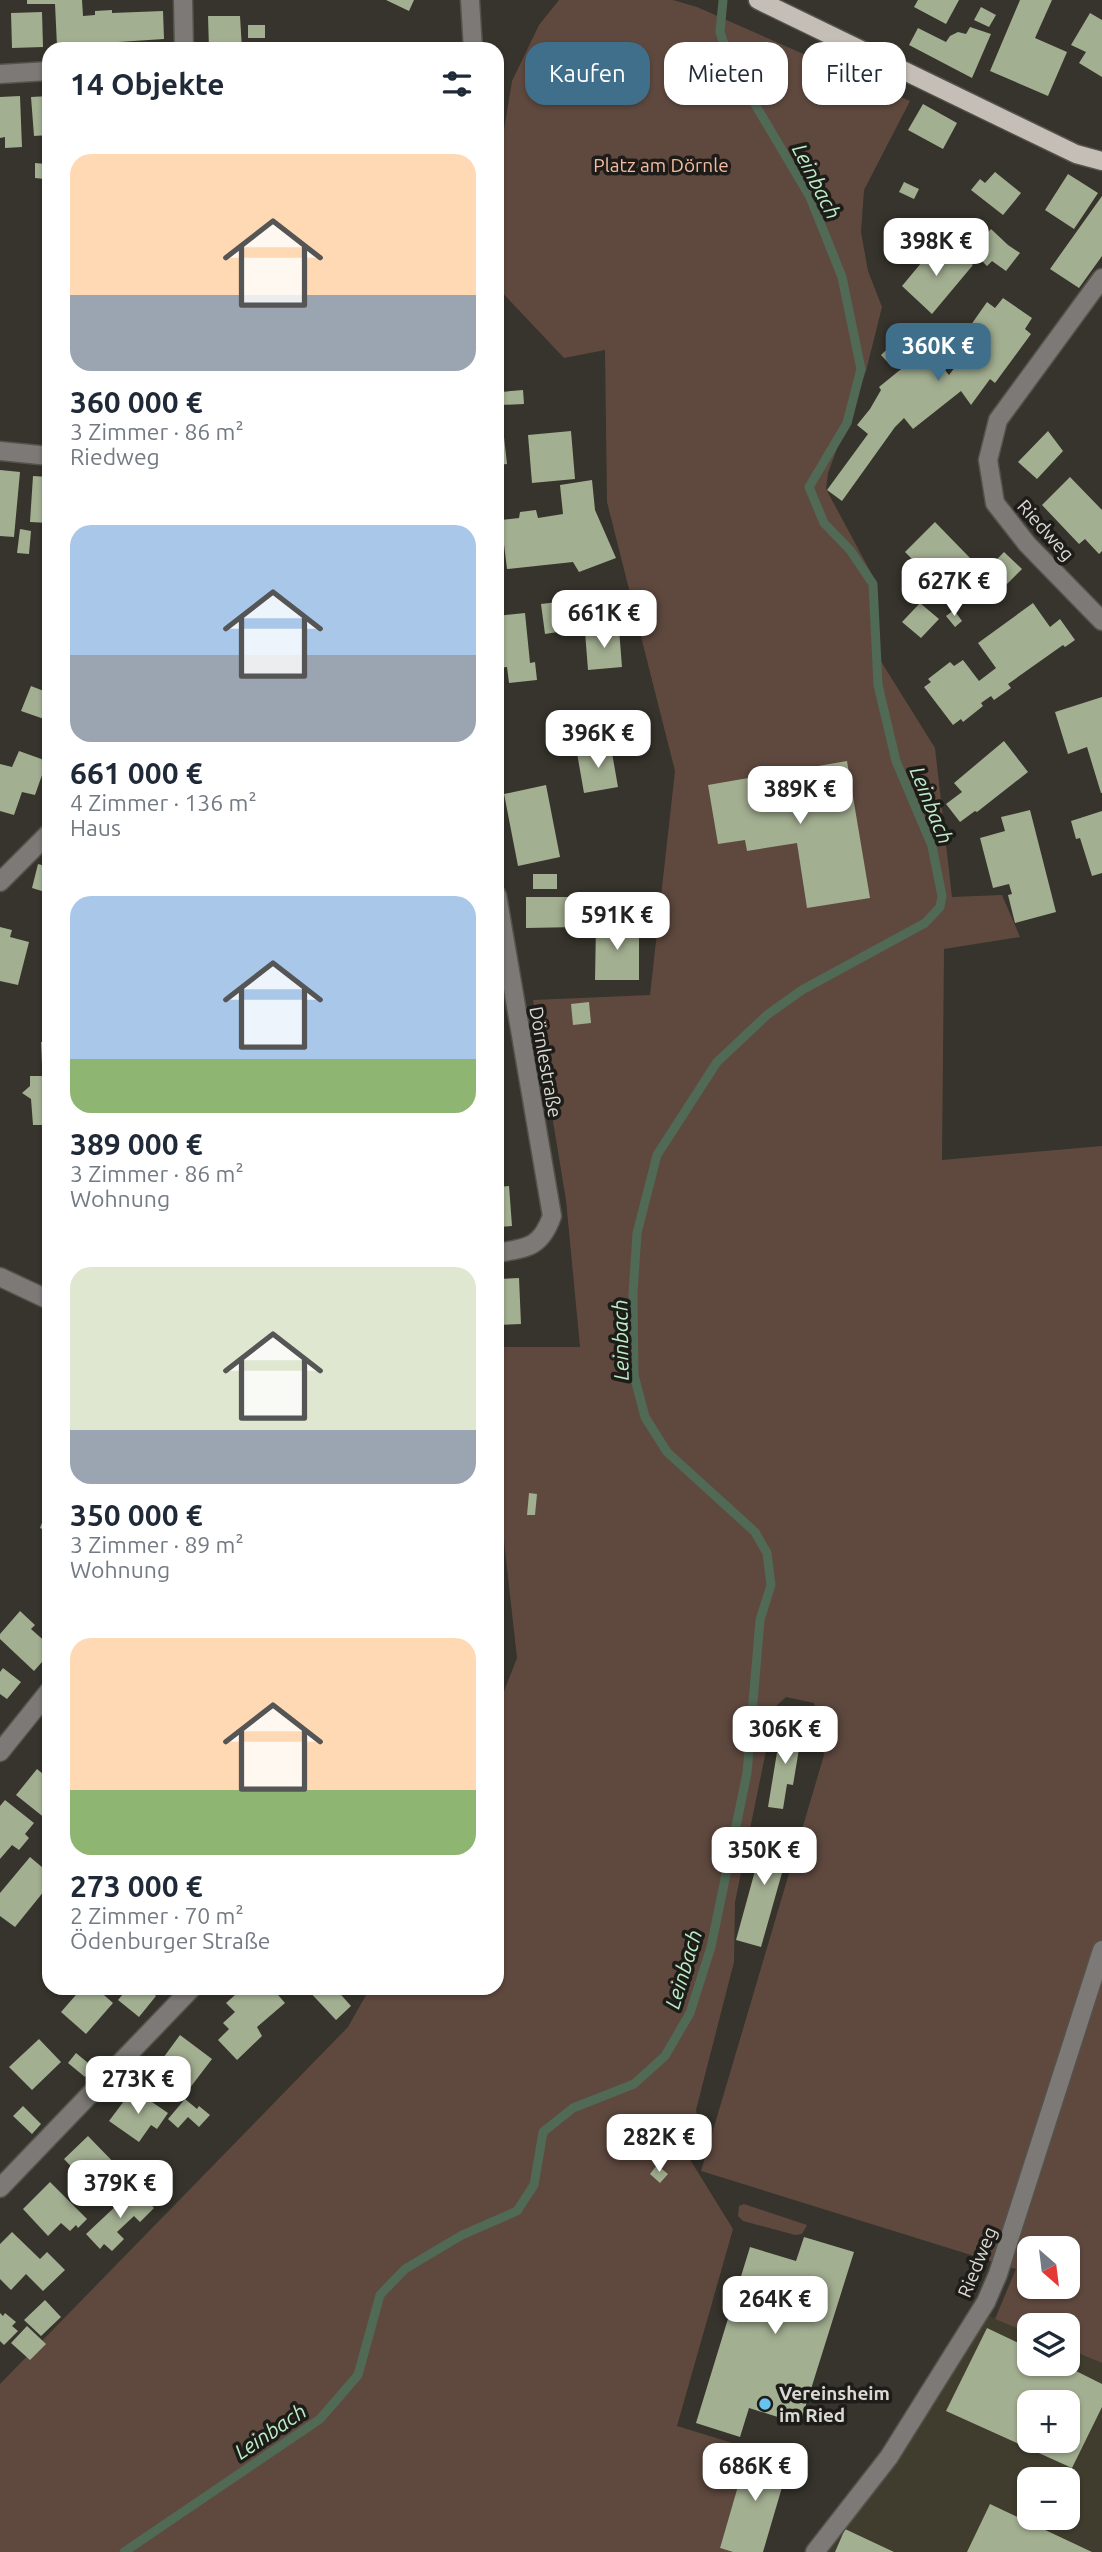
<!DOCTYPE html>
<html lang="de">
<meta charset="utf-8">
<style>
body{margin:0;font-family:Ubuntu,sans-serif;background:#f6f6f7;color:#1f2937;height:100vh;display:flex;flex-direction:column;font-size:26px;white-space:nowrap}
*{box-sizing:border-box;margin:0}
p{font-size:23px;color:#747a83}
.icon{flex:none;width:38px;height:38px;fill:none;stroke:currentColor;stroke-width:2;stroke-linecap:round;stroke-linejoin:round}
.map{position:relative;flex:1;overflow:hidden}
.sheet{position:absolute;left:42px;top:42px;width:462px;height:1953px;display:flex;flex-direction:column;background:#fff;border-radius:21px;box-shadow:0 2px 5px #0004}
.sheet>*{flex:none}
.guide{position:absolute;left:525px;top:42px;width:471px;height:63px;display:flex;gap:14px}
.needle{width:46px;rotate:152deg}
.tools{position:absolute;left:1017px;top:2236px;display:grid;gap:14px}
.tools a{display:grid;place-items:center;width:63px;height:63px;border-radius:14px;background:#fff;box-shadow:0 2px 5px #0004;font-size:35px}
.price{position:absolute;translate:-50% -60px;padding:0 16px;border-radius:14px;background:#fff;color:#222;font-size:23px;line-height:46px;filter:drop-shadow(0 2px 4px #0008)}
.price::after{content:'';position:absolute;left:50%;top:42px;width:21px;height:16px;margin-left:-10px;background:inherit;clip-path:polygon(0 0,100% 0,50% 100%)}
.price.selected{background:#3f6f8a;color:#fff}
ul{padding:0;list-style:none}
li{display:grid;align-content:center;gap:14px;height:371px;padding:0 28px}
li span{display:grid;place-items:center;height:217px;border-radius:21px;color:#555}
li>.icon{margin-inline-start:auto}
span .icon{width:126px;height:126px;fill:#fffc;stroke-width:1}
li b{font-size:30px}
h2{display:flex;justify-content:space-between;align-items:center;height:84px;padding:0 28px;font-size:30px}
.pill{padding:0 24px;border-radius:21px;background:#fff;box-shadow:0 2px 5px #0004;font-size:24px;line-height:63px}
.pill.selected{background:#3f6f8a;color:#fff}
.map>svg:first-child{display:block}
.built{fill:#403d2f;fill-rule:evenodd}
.green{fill:#5f493f;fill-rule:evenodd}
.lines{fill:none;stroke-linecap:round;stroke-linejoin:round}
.stream{stroke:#506a56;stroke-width:9}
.building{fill:#a3af91;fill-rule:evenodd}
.minor-casing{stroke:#54524a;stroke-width:21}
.major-casing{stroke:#54524a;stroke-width:21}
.minor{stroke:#7c7976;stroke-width:18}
.major{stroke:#c4beb7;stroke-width:18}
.poi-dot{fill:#67c4f0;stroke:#1d1c18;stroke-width:2.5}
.labels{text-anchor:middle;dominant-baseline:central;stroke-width:7;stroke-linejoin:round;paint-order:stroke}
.park-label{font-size:19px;fill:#f3bba1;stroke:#1d1c18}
.street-label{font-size:19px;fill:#dad9d4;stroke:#1d1c18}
.poi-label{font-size:19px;font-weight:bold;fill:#dad9d4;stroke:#1d1c18;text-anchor:start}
.water-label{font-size:21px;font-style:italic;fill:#bceec7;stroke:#1d1c18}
</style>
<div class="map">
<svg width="1102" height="2552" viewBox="0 0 1102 2552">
<rect width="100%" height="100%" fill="#36342c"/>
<path class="built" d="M 987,2315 L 1029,2333 L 1029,2364 L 1068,2364 L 1068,2349 L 1102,2363 L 1102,2552 L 825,2552 L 895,2466 ZM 1029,2403 L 1068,2403 L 1068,2441 L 1029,2441 ZM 1029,2480 L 1068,2480 L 1068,2518 L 1029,2518 Z"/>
<path class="green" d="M 559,0 L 673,0 L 697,7 L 910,101 L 864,190 L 861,232 L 868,271 L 882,307 L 866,371 L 828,473 L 826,489 L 876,582 L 877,655 L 935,748 L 952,897 L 1002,895 L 1020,937 L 944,949 L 942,1160 L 1102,1146 L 1102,2363 L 1068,2349 L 1068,2326 L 1029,2326 L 1029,2333 L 995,2319 L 1016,2269 L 701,2171 L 824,1755 L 814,1703 L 786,1697 L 775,1707 L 735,1902 L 734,1962 L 696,2110 L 703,2143 L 686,2153 L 733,2229 L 677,2426 L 749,2448 L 720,2548 L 733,2552 L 0,2552 L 0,2384 L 348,2027 L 370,1988 L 497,1988 L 497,1709 L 517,1658 L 503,1532 L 504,1347 L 580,1347 L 566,1200 L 533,1000 L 650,995 L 675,771 L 607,502 L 605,350 L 564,358 L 497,287 L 497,135 L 503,136 L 512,81 L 539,25 ZM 1029,2249 L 1068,2249 L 1068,2287 L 1029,2287 Z
M 744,2204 L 807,2225 L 802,2234 L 795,2235 L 743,2221 L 738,2216 L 739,2206 Z"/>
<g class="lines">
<path class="stream" d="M 124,2552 L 320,2419 L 358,2375 L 380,2295 L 405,2269 L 462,2235 L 517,2211 L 534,2185 L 543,2132 L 573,2108 L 634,2084 L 665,2056 L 690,2013 L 711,1947 L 747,1773 L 760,1620 L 771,1585 L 767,1553 L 755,1532 L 667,1452 L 645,1417 L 634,1375 L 633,1294 L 637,1233 L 657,1155 L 717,1062 L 767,1015 L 802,990 L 925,923 L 940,907 L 942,896 L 932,846 L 896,761 L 878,685 L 873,584 L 850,550 L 824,523 L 809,487 L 847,423 L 861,369 L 842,277 L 810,197 L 730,62 L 720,32 L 723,0"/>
</g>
<path class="building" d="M 27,0 L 82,0 L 83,16 L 95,15 L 95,11 L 112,10 L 112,13 L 163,11 L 164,39 L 57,46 L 55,4 L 27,4 Z
M 386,0 L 414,0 L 409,11 Z
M 918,0 L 959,0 L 946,24 L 914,7 Z
M 1020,0 L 1052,0 L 1035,38 L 1067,52 L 1048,96 L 990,71 Z
M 981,7 L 996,15 L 989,27 L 974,20 Z
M 42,12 L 43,47 L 12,48 L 11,13 Z
M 1090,13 L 1102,20 L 1102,77 L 1079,63 L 1086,52 L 1071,45 Z
M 208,16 L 240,16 L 242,49 L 209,49 Z
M 248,25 L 265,25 L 265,38 L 248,38 Z
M 970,27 L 991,34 L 972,78 L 909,45 L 918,28 L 946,42 L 950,36 L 958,32 L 966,34 Z
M 20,96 L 22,147 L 5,148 L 5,137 L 0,138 L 0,97 Z
M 49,96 L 49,135 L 34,136 L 31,97 Z
M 923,104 L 957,123 L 943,149 L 908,130 Z
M 35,163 L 46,164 L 45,179 L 35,178 Z
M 995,172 L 1021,193 L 1003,215 L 971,190 L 980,179 L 985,183 Z
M 1068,174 L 1098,193 L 1074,229 L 1045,210 Z
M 904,182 L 919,189 L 914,199 L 899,192 Z
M 1102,196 L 1102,256 L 1079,288 L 1050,269 Z
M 991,229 L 1008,245 L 1020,253 L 1006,271 L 992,261 L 987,266 L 971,250 Z
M 937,244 L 954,259 L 960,254 L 973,265 L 932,314 L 902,286 Z
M 1003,298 L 1032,318 L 1025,329 L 1031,334 L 995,383 L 990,379 L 971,405 L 961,391 L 913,429 L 904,418 L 895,427 L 842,501 L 827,490 L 868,434 L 857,425 L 870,409 L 881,390 L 879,387 L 927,348 L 949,375 L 961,359 L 952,352 L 987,302 L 995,308 Z
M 45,301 L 49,301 L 49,331 L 42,330 Z
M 906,331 L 917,342 L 892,367 L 881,355 Z
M 497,377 L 499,377 L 500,392 L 523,390 L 524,404 L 501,405 L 500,395 L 497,396 Z
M 502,419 L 507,464 L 497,465 L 497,420 Z
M 571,431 L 575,479 L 532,483 L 528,435 Z
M 1048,431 L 1063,451 L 1037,479 L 1018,462 Z
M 0,470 L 20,472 L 14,537 L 0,536 Z
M 33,476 L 49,477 L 49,523 L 30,522 Z
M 1070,477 L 1102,510 L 1102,551 L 1099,554 L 1085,539 L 1079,544 L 1042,505 Z
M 592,480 L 595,510 L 616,558 L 579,572 L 573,562 L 507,569 L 501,520 L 519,518 L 520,512 L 536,510 L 538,518 L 563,514 L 560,485 Z
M 935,522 L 971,559 L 941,588 L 905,552 Z
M 20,529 L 31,531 L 29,554 L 17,553 Z
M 1004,552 L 1022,569 L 1007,584 L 998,575 L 989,584 L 981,576 Z
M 566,601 L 570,630 L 545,634 L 541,604 Z
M 920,603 L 939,619 L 921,638 L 902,622 Z
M 1033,603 L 1050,627 L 1060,619 L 1075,640 L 1065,647 L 1063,645 L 1008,684 L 1011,688 L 994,700 L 991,696 L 981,703 L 983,706 L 963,722 L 961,719 L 953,725 L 924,687 L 931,682 L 928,679 L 950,662 L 954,666 L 963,660 L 979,681 L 996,668 L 978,643 Z
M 954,610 L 962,621 L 955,627 L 946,616 Z
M 525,613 L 530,663 L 535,662 L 537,680 L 509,683 L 507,667 L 497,668 L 497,616 Z
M 619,629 L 622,667 L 588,670 L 585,632 Z
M 31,686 L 49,693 L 49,707 L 44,719 L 21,711 Z
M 1102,697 L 1102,793 L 1101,793 L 1087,747 L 1068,754 L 1055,712 Z
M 1004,741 L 1028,772 L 977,812 L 975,811 L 960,822 L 946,804 L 962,792 L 954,783 Z
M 611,747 L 618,787 L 584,793 L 577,753 Z
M 19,751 L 47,761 L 35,795 L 22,792 L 14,815 L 0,811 L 0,764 L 12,767 Z
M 847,761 L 870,898 L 807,908 L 797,843 L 747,851 L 745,840 L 718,844 L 708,785 Z
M 546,785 L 560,857 L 518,866 L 504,794 Z
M 1030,810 L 1056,912 L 1015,923 L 1008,895 L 1012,894 L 1009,884 L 993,888 L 980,838 L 1005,831 L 1001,817 Z
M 1102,811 L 1102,873 L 1092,876 L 1080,838 L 1076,839 L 1071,821 Z
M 38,864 L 49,867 L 49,880 L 45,892 L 32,888 Z
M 533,874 L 557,874 L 557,889 L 533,889 Z
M 526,897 L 579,897 L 579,927 L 526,928 Z
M 596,923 L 639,924 L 639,980 L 595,980 Z
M 0,927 L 12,930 L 10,937 L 29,942 L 18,985 L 0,981 Z
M 589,1002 L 591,1023 L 573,1025 L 571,1004 Z
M 49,1041 L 49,1065 L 42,1065 L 41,1042 Z
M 30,1076 L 49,1076 L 49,1157 L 46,1157 L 44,1125 L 33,1125 L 31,1099 L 22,1093 L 30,1086 Z
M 509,1186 L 512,1226 L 497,1227 L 497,1187 Z
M 519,1278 L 521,1324 L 497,1325 L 497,1279 Z
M 529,1493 L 537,1494 L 535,1515 L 527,1515 Z
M 49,1505 L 49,1532 L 40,1528 Z
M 20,1611 L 35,1625 L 31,1629 L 49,1645 L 49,1654 L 34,1671 L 0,1639 L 0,1634 Z
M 3,1668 L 21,1682 L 7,1699 L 0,1694 L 0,1672 Z
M 781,1728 L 802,1731 L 793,1785 L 787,1784 L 783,1809 L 768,1807 Z
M 37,1769 L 49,1779 L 49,1815 L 46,1819 L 16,1795 Z
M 5,1800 L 34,1823 L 25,1834 L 29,1838 L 19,1850 L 12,1845 L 0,1859 L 0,1806 Z
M 767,1827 L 793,1834 L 761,1947 L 736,1940 Z
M 30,1857 L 49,1873 L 49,1885 L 15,1927 L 0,1916 L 0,1893 Z
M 82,1988 L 96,1988 L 113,2003 L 86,2034 L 61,2012 Z
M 128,1988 L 147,1988 L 156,1996 L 139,2017 L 118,2000 Z
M 243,1988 L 272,1988 L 285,2003 L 257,2027 L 262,2036 L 237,2060 L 218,2040 L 229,2029 L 223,2023 L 235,2012 L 226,2003 Z
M 306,1988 L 335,1988 L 351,2006 L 336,2020 Z
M 180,2035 L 212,2059 L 186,2093 L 155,2069 Z
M 39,2039 L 61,2062 L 32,2090 L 9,2067 Z
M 76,2053 L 93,2067 L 85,2077 L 68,2063 Z
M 133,2089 L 168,2113 L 157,2129 L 151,2125 L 139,2142 L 109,2121 Z
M 185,2099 L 197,2109 L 199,2106 L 210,2115 L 199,2127 L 188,2117 L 178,2128 L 168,2119 Z
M 23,2106 L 41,2124 L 32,2134 L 13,2116 Z
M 88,2136 L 121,2170 L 97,2194 L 64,2159 Z
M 657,2165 L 668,2174 L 660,2183 L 650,2174 Z
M 50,2182 L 87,2219 L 78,2228 L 76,2225 L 70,2231 L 61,2223 L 48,2236 L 23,2209 Z
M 135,2188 L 154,2208 L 140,2222 L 134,2216 L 117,2232 L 124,2239 L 112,2251 L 104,2244 L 100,2249 L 86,2234 Z
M 12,2232 L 40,2259 L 47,2252 L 65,2270 L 43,2291 L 26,2274 L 11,2290 L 0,2279 L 0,2244 Z
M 804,2237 L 854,2252 L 800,2424 L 749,2408 L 740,2437 L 696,2423 L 750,2247 L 796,2261 Z
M 45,2300 L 61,2317 L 41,2336 L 24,2320 Z
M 0,2313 L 3,2316 L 5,2313 L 16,2322 L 12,2326 L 18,2331 L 4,2345 L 0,2341 Z
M 27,2326 L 46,2344 L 30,2360 L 11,2343 Z
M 987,2328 L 1029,2348 L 1029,2364 L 1062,2364 L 1102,2384 L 1102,2407 L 1072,2468 L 946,2411 ZM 1029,2403 L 1068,2403 L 1068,2441 L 1029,2441 Z
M 749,2448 L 790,2460 L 763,2552 L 733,2552 L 720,2548 Z
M 990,2504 L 1092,2552 L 967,2552 Z
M 845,2529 L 894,2552 L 835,2552 Z"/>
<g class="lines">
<g class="minor-casing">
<path id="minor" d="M 183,0 L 184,49
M 470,0 L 473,49
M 0,74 L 49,71
M 1102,278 L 998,420 L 988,460 L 995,503 L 1027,544 L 1102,621
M 0,451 L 49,456
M 0,882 L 49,833
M 497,895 L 552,1216 C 541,1247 528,1248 497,1253
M 0,1277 L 49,1300
M 0,1752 L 49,1691
M 0,2188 L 192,1988
M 815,2552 L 889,2457 L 986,2302 L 998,2274 L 1102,1950"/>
</g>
<g class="major-casing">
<path id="major" d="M 758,0 L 1076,154 L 1102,161"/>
</g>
<use href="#minor" class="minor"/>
<use href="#major" class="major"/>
</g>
<circle class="poi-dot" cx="765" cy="2404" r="7"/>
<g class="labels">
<g class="park-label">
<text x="661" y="165">Platz am Dörnle</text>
</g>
<g class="street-label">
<text transform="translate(1046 530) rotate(48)">Riedweg</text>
<text transform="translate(546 1062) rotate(80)">Dörnlestraße</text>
<text transform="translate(977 2262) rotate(-68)">Riedweg</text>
</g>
<g class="poi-label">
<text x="779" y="2393">Vereinsheim<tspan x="779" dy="22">im Ried</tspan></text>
</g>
<g class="water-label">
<text transform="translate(817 181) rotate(63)">Leinbach</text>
<text transform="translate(932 805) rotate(68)">Leinbach</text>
<text transform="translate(620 1340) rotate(-91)">Leinbach</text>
<text transform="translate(683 1969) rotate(-73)">Leinbach</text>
<text transform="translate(270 2431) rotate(-34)">Leinbach</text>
</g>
</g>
</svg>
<div class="tools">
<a><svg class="needle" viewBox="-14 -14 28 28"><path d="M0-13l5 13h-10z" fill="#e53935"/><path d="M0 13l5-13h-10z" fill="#747a83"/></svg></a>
<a><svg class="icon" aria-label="layers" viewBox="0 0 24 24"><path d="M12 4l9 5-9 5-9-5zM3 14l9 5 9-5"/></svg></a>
<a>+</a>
<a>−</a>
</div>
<b class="price" style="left:936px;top:278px">398K €</b>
<b class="price selected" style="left:938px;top:383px">360K €</b>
<b class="price" style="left:954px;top:618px">627K €</b>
<b class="price" style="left:604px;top:650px">661K €</b>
<b class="price" style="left:598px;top:770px">396K €</b>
<b class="price" style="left:800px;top:826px">389K €</b>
<b class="price" style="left:617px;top:952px">591K €</b>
<b class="price" style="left:785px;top:1766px">306K €</b>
<b class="price" style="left:764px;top:1887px">350K €</b>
<b class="price" style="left:138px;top:2116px">273K €</b>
<b class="price" style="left:659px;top:2174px">282K €</b>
<b class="price" style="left:120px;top:2220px">379K €</b>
<b class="price" style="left:775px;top:2336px">264K €</b>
<b class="price" style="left:755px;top:2503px">686K €</b>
<div class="guide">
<a class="pill selected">Kaufen</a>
<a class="pill">Mieten</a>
<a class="pill">Filter</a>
</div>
<section class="sheet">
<h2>14 Objekte<svg class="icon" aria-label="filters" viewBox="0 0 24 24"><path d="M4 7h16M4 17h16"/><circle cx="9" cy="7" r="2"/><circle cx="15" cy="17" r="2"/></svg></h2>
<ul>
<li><span style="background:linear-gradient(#ffd9b3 65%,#9aa5b1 0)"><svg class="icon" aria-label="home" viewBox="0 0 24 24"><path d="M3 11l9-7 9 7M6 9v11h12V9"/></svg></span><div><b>360 000 €</b><p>3 Zimmer · 86 m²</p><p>Riedweg</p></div></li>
<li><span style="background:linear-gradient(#a9c7e8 60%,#9aa5b1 0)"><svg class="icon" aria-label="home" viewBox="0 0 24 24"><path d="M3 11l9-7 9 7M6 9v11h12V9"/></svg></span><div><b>661 000 €</b><p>4 Zimmer · 136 m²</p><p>Haus</p></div></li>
<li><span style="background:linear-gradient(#a9c7e8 75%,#8fb573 0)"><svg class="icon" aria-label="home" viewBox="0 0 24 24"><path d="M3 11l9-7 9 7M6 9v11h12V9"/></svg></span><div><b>389 000 €</b><p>3 Zimmer · 86 m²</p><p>Wohnung</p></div></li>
<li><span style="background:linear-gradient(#dfe7d0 75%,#9aa5b1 0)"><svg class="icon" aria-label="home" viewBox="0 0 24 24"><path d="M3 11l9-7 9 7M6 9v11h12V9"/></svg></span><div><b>350 000 €</b><p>3 Zimmer · 89 m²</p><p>Wohnung</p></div></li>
<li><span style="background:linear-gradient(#ffd9b3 70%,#8fb573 0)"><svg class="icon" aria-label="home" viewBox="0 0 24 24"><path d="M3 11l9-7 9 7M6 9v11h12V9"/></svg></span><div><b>273 000 €</b><p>2 Zimmer · 70 m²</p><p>Ödenburger Straße</p></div></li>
</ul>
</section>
</div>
